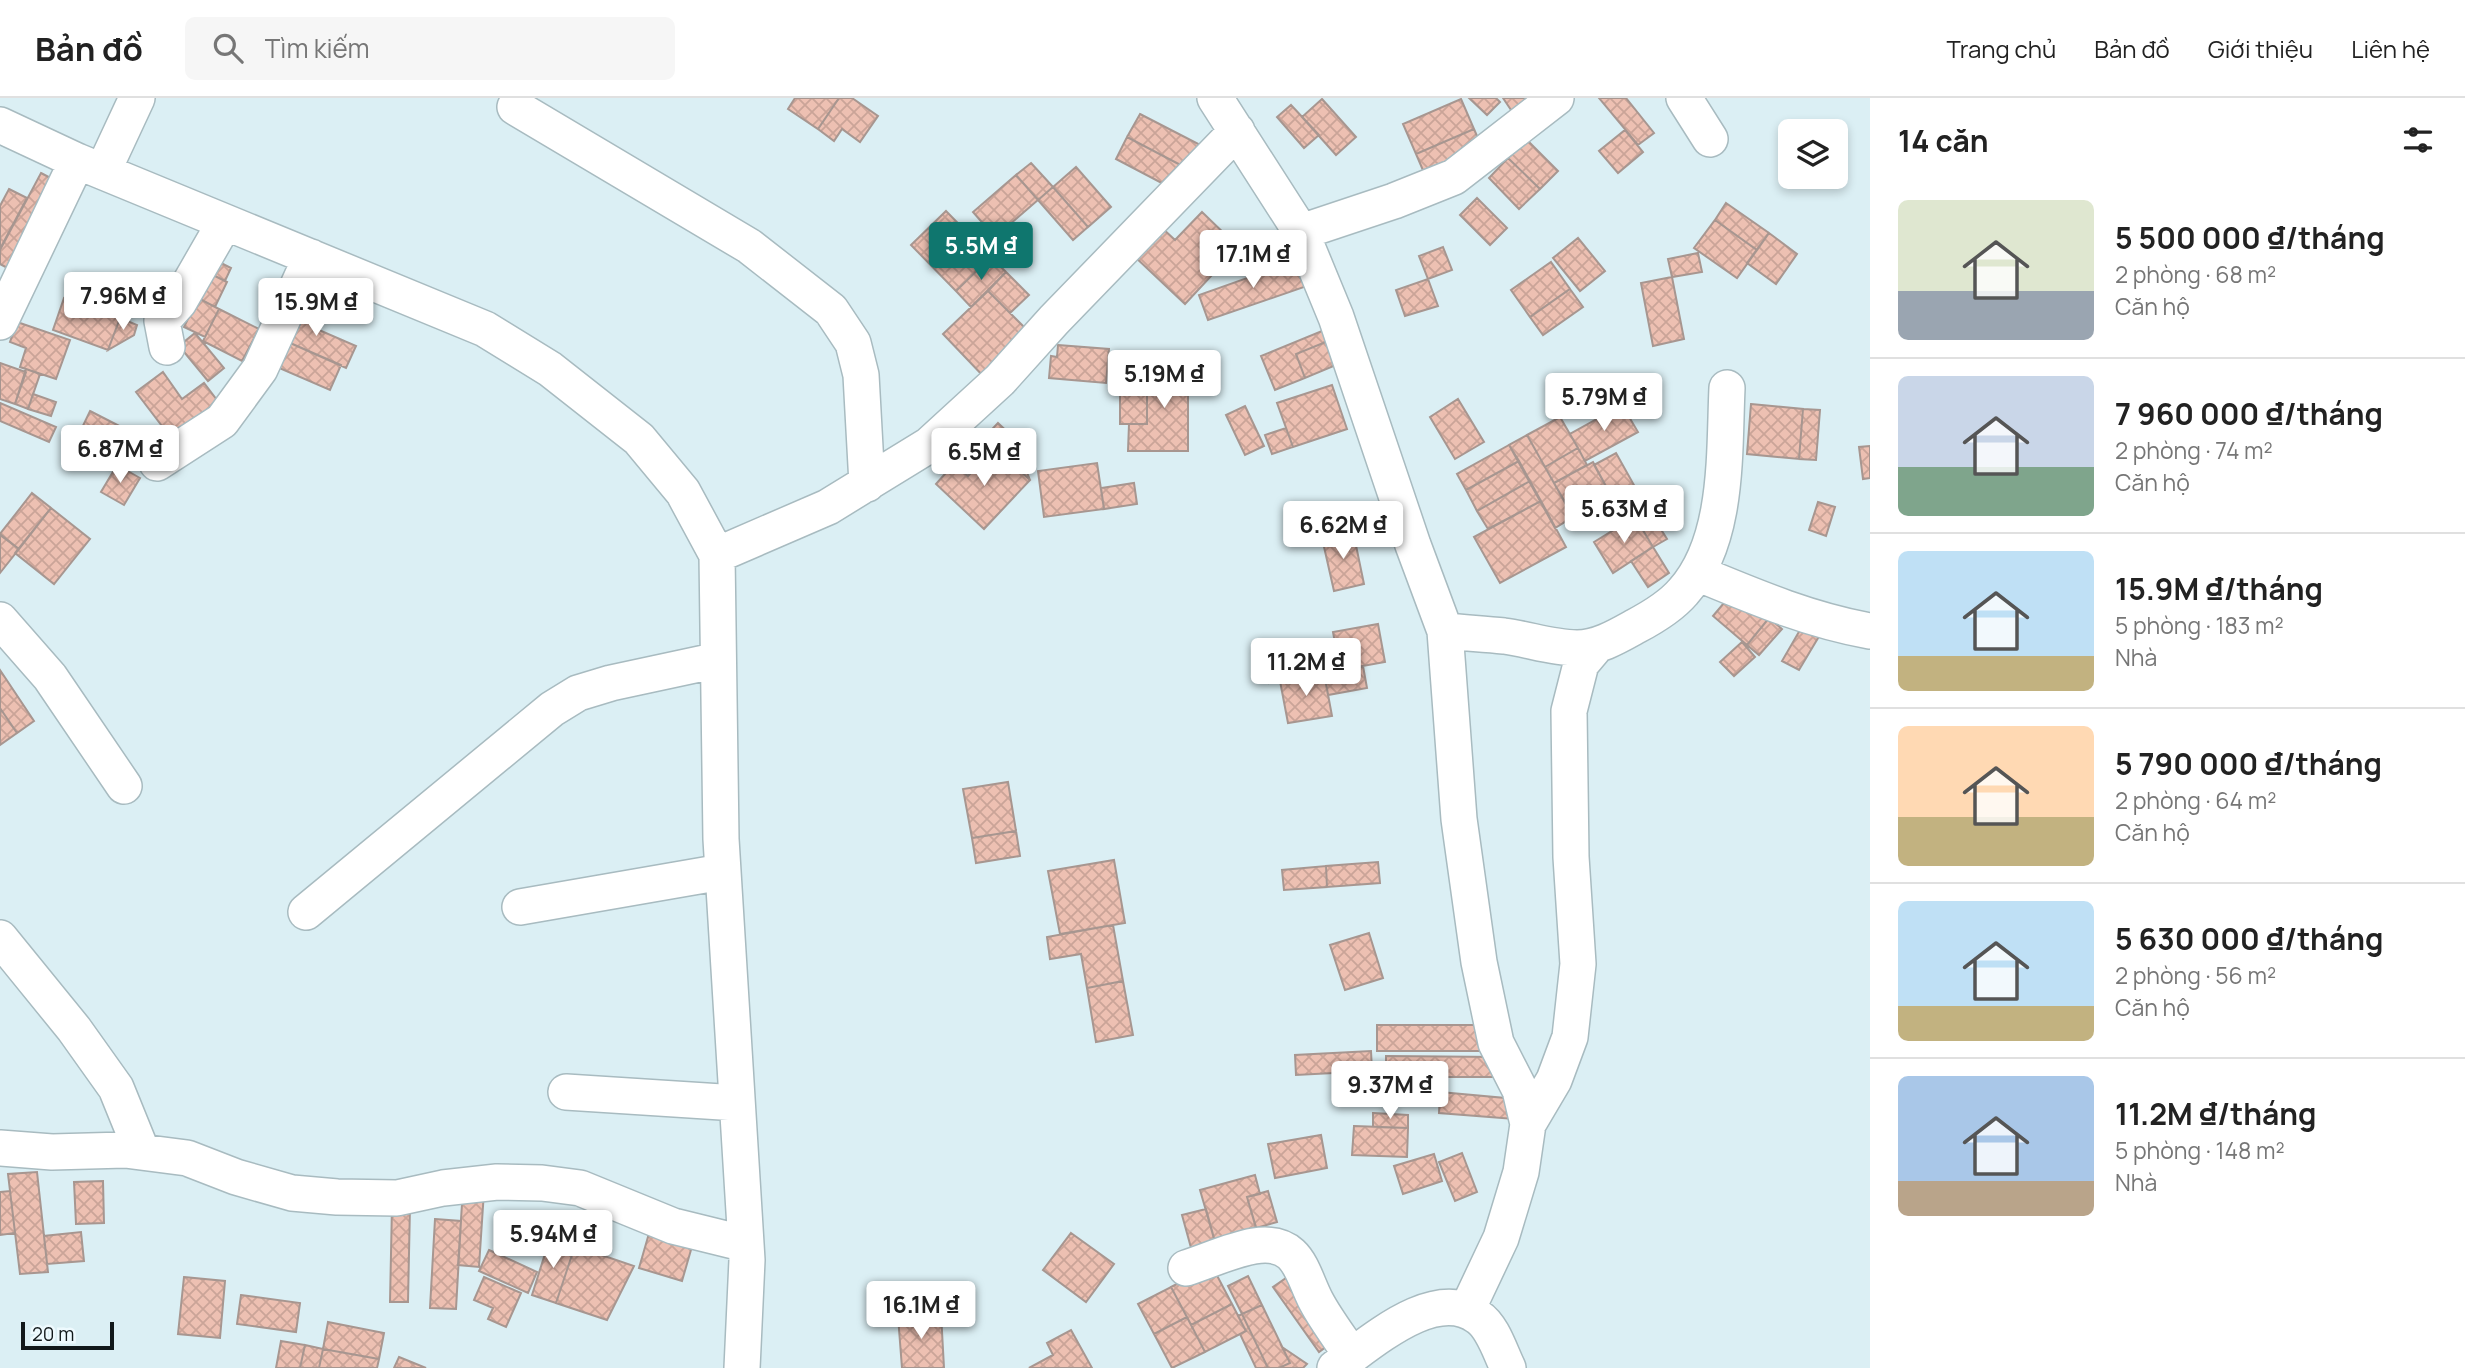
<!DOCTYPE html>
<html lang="vi">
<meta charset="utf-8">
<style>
body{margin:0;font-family:Manrope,sans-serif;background:#f6f6f6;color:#222;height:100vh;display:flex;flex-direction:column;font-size:26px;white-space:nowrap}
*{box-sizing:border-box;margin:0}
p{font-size:23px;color:#767676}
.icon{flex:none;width:38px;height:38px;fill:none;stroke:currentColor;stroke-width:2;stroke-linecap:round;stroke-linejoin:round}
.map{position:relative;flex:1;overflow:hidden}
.sheet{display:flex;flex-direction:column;background:#fff;width:595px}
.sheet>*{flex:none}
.buttons{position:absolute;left:1778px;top:21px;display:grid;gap:14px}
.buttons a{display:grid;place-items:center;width:70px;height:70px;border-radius:10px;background:#fff;box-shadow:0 4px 10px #0003;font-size:35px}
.scale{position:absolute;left:21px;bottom:18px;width:93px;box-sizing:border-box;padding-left:7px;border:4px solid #11181a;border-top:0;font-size:19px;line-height:24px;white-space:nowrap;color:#11181a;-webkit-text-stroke:5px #eefafe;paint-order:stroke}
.price{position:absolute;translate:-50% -60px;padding:0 16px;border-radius:7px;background:#fff;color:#222;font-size:23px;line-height:46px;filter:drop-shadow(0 2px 4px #0008)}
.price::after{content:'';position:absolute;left:50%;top:42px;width:21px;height:16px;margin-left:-10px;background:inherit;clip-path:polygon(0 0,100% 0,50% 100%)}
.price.current{background:#0f766e;color:#fff}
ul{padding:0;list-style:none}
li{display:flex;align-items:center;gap:21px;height:175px;padding:0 28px}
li+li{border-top:2px solid #e0e0e0}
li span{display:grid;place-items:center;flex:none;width:196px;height:140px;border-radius:10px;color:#555}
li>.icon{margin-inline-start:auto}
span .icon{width:84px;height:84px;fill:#fffc;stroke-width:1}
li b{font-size:30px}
h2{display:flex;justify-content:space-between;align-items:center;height:84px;padding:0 28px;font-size:30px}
header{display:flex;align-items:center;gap:42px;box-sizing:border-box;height:98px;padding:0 35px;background:#fff;border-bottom:2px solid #e0e0e0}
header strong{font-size:33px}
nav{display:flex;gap:38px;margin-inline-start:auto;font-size:24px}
.search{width:490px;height:63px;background:#f6f6f6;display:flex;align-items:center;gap:18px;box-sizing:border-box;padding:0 24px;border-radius:10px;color:#767676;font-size:26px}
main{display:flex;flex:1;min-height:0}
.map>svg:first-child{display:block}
.building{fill:url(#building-cross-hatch);stroke:#a79690;stroke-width:2}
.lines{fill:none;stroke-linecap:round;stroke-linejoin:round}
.minor-casing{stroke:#a8bbc0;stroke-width:38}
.minor{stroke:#fff;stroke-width:35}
</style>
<header>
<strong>Bản đồ</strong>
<div class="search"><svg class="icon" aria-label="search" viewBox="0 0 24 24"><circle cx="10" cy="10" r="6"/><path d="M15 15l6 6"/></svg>Tìm kiếm</div>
<nav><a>Trang chủ</a><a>Bản đồ</a><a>Giới thiệu</a><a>Liên hệ</a></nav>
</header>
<main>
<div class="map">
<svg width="1870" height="1270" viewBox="0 0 1870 1270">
<defs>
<pattern id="building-cross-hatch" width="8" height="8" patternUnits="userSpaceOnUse" patternTransform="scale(1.75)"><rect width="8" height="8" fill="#edc0b2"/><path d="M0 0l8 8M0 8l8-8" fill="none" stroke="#caa498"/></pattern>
</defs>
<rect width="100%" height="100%" fill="#dbeff4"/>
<path class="building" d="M 795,0 L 839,0 L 818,31 L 788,11 Z
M 839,0 L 852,0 L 878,18 L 860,44 L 842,31 L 834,43 L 818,31 Z
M 1469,0 L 1496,0 L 1500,4 L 1487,17 Z
M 1503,0 L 1537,0 L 1513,15 Z
M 1599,0 L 1626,0 L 1654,35 L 1638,47 Z
M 1322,1 L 1356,39 L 1336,57 L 1302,19 Z
M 1461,1 L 1474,31 L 1416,56 L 1403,26 Z
M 1291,7 L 1319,37 L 1304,50 L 1277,19 Z
M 1140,16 L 1212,53 L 1192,73 L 1127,39 Z
M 1474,31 L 1483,52 L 1425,77 L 1416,56 Z
M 1625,32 L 1643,54 L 1618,75 L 1599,53 Z
M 1127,39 L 1192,73 L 1175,92 L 1116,61 Z
M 1527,42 L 1558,73 L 1540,91 L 1508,60 Z
M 1508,60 L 1540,91 L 1519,111 L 1489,80 Z
M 1031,65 L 1053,89 L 1038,102 L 1016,77 Z
M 1076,69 L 1111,109 L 1088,129 L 1053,89 Z
M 41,75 L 60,85 L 13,173 L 0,166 L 0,152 Z
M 1016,77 L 1038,102 L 995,139 L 973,114 Z
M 1053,89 L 1088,129 L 1073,142 L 1038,102 Z
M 9,91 L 27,100 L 0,151 L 0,108 Z
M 1477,100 L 1507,130 L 1490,147 L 1460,117 Z
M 1726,105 L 1769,135 L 1757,152 L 1715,122 Z
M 946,113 L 991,159 L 956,193 L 911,147 Z
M 1202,114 L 1232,143 L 1205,170 L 1212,177 L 1185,206 L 1134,158 L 1162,130 L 1175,142 Z
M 1715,122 L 1757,152 L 1737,180 L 1694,150 Z
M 1769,135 L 1797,156 L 1776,186 L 1747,165 Z
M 1578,140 L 1605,173 L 1580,193 L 1553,160 Z
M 1443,149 L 1452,172 L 1428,181 L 1419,158 Z
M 1698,155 L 1702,174 L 1672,179 L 1668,161 Z
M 991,159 L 1006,174 L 971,209 L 956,193 Z
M 1298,162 L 1307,188 L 1208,222 L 1199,197 Z
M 217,163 L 231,170 L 225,183 L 211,176 Z
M 1551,164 L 1570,191 L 1530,219 L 1511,192 Z
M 1006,174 L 1029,197 L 1010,215 L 988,193 Z
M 211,176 L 227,184 L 215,209 L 198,200 Z
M 1672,179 L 1684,241 L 1653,248 L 1641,185 Z
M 1428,181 L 1438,208 L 1405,218 L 1396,192 Z
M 1570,191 L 1583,209 L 1543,237 L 1530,219 Z
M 988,193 L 1033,238 L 987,282 L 943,236 Z
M 64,200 L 120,220 L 108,252 L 53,232 Z
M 198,200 L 219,211 L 205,239 L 184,229 Z
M 296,207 L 318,216 L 312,229 L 356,248 L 346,270 L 281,241 Z
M 219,211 L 259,231 L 242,263 L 203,243 Z
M 120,220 L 137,227 L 134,237 L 108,252 Z
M 17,224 L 70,242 L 56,281 L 20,269 L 26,250 L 10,244 Z
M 1334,228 L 1338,239 L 1296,256 L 1305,280 L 1275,292 L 1261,258 Z
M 195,235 L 224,270 L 208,283 L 179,248 Z
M 1338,239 L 1348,262 L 1305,280 L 1296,256 Z
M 281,241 L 341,267 L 330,292 L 270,266 Z
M 1058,247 L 1109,251 L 1106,285 L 1049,280 L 1051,258 L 1057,259 Z
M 1120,263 L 1147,263 L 1147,326 L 1120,326 Z
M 1147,263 L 1188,264 L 1188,353 L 1128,353 L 1129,326 L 1147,326 Z
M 0,265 L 26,274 L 15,306 L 0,301 Z
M 26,271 L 40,276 L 28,311 L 15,306 Z
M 163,274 L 182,301 L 204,285 L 220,306 L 172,341 L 136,294 Z
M 1332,287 L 1347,331 L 1293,349 L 1277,305 Z
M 33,296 L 56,304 L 51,318 L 28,311 Z
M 1458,301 L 1484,344 L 1455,361 L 1430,319 Z
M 0,305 L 56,329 L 49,344 L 0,323 Z
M 1751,306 L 1803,311 L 1799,361 L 1747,356 Z
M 1622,307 L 1638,334 L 1585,363 L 1570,336 Z
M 1245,308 L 1264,348 L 1245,357 L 1226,317 Z
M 1803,311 L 1820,312 L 1816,362 L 1799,361 Z
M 90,313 L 135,336 L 124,359 L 79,336 Z
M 1560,319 L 1578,350 L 1545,369 L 1527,337 Z
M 998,325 L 1013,339 L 1030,382 L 1000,354 L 988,365 L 984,361 L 991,354 L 980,344 Z
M 1286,330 L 1293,349 L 1272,356 L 1265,337 Z
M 1527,337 L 1573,419 L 1555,430 L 1509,347 Z
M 1509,347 L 1519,363 L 1466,392 L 1457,376 Z
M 1870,348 L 1870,380 L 1863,381 L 1859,349 Z
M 1578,350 L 1587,367 L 1554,385 L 1545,369 Z
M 1000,354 L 1030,382 L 984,431 L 936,386 L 954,366 L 968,378 L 984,361 L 988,365 Z
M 1616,355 L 1639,396 L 1617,408 L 1594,367 Z
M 1519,363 L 1530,383 L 1477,413 L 1466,392 Z
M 1593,364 L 1607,390 L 1569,411 L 1554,385 Z
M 1097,365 L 1104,411 L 1044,419 L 1038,373 Z
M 117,367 L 140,380 L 124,407 L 101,394 Z
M 1530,383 L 1541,403 L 1488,431 L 1477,413 Z
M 1134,385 L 1137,406 L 1104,411 L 1101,390 Z
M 32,395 L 51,410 L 19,451 L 0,436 Z
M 1589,400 L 1593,409 L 1573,419 L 1569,411 Z
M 1541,403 L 1566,449 L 1500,485 L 1474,439 Z
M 1818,404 L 1835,409 L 1826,438 L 1809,432 Z
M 51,410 L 90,441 L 54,486 L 15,455 Z
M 1648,411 L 1667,441 L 1653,449 L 1635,419 Z
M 1635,419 L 1653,449 L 1613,475 L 1594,444 Z
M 1353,433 L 1364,486 L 1334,493 L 1322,440 Z
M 0,437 L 19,451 L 0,475 Z
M 1653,449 L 1669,475 L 1648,489 L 1631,463 Z
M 1735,492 L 1769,520 L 1747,547 L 1713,518 Z
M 1769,520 L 1782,531 L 1759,557 L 1747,547 Z
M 1804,525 L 1821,535 L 1799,572 L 1782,563 Z
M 1378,526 L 1385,564 L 1340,572 L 1333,534 Z
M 1282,542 L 1289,581 L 1269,585 L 1261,546 Z
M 1742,544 L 1755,559 L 1734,578 L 1720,564 Z
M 1363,568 L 1367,590 L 1328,597 L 1324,575 Z
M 0,572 L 34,623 L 17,635 L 0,610 Z
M 1324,575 L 1332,618 L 1288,625 L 1280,583 Z
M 0,610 L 17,635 L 0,647 Z
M 1008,684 L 1016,733 L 972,740 L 963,691 Z
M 1016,733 L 1020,758 L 976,765 L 972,740 Z
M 1114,762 L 1125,825 L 1060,836 L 1048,773 Z
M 1378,764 L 1380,785 L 1327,789 L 1326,768 Z
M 1326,768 L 1327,789 L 1284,792 L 1282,772 Z
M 1113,827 L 1123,883 L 1087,890 L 1081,856 L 1050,861 L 1047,839 Z
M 1369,835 L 1383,880 L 1345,892 L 1330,847 Z
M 1123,883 L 1133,937 L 1096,944 L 1087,890 Z
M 1377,927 L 1490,927 L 1490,953 L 1377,953 Z
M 1371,953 L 1372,973 L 1296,977 L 1295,957 Z
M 1386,958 L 1498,959 L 1498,979 L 1386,979 Z
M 1440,994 L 1516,1001 L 1514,1021 L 1439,1015 Z
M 1373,1015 L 1408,1017 L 1408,1030 L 1373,1029 Z
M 1354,1028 L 1408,1030 L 1407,1059 L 1352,1057 Z
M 1321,1037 L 1327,1070 L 1275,1080 L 1268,1046 Z
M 1462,1055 L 1477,1094 L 1455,1103 L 1439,1064 Z
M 1434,1056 L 1442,1083 L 1403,1096 L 1394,1068 Z
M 37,1074 L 48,1174 L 20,1176 L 8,1076 Z
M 1255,1077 L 1260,1096 L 1247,1099 L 1259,1139 L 1217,1151 L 1200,1092 Z
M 103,1083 L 104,1125 L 76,1126 L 74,1084 Z
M 463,1091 L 484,1093 L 479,1169 L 458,1167 Z
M 10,1093 L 15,1135 L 0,1137 L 0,1094 Z
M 1268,1093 L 1277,1124 L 1256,1130 L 1247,1099 Z
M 392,1108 L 410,1108 L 408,1204 L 390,1204 Z
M 1206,1111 L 1217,1151 L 1193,1157 L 1182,1117 Z
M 435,1121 L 461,1123 L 456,1211 L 430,1210 Z
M 652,1125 L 695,1138 L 682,1183 L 639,1170 Z
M 81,1134 L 84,1163 L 47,1166 L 44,1138 Z
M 1071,1135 L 1114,1166 L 1086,1204 L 1043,1172 Z
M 550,1140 L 575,1148 L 556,1205 L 532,1197 Z
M 575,1148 L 634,1168 L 607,1222 L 556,1205 Z
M 489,1152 L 537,1174 L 528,1195 L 479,1173 Z
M 1212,1168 L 1232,1206 L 1191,1227 L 1171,1189 Z
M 1248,1178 L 1262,1207 L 1242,1216 L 1228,1188 Z
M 1289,1178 L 1334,1243 L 1319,1254 L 1273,1189 Z
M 184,1179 L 225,1183 L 220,1240 L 178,1236 Z
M 484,1179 L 521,1195 L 506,1229 L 488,1221 L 493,1210 L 474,1202 Z
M 1171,1189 L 1187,1219 L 1154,1236 L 1138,1206 Z
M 241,1197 L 300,1205 L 296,1234 L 237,1226 Z
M 1232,1206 L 1246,1233 L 1205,1254 L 1191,1227 Z
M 1262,1207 L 1290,1265 L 1279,1270 L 1268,1270 L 1242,1216 Z
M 941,1215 L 944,1270 L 902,1270 L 898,1218 Z
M 1242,1216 L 1268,1270 L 1256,1270 L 1240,1236 L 1246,1233 L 1238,1218 Z
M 1187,1219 L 1205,1254 L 1172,1270 L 1154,1236 Z
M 328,1224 L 384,1235 L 379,1261 L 323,1251 Z
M 1071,1232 L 1092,1270 L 1029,1270 L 1053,1257 L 1047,1245 Z
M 281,1243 L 305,1247 L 300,1270 L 276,1270 Z
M 305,1247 L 323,1251 L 319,1270 L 300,1270 Z
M 1282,1249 L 1307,1266 L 1303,1270 L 1279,1270 L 1290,1265 Z
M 323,1251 L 379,1261 L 377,1270 L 319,1270 Z
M 399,1259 L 426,1270 L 394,1270 Z"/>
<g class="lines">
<g class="minor-casing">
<path id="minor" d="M 1215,0 L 1301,134 L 1336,219 L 1413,447 L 1445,533 L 1459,721 L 1479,864 L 1496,945 L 1520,992 L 1528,1026 L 1521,1074 L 1501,1140 L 1467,1212
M 1684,0 L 1710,41
M 515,9 L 749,148 L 831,212 L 853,245 L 861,277 L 867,386
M 0,27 L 77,63 L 485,231 L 550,271 L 639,341 L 683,394 L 717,457 L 721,741 L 747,1162 L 742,1270
M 103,73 L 137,0
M 1301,134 L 1394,103 L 1454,79 L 1556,0
M 0,224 L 77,63
M 167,249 L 162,223 L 179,204 L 225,124
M 157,365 L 222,323 L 260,271 L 311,159
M 717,457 L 828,409 L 929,347 L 1000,282 L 1054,222 L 1237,33
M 1697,475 C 1755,499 1809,522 1870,533
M 0,522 L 50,579 L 124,688
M 1445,533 C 1465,535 1484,536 1504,538 C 1528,541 1552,550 1577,550 C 1598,550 1618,538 1636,528 C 1653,519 1671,508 1683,494 C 1729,443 1724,355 1727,290
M 520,809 L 722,774
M 306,814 L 552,611 L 578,595 L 611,585 L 718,562
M 0,840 L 74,931 L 116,990 L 142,1054
M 566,994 L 737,1005
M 1528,1026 L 1554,982 L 1570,939 L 1578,866 L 1571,759 L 1569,613 L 1581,566 L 1597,547
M 0,1050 L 52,1054 L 125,1052 L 187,1060 L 236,1079 L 292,1095 L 337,1099 L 397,1100 L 443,1090 L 497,1084 L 542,1085 L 580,1090 L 673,1128 L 746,1146
M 1186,1170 C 1208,1163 1231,1152 1254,1148 C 1299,1141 1301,1174 1316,1203 C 1326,1222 1340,1240 1352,1258
M 1335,1270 C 1370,1246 1435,1186 1478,1219 C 1493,1229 1500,1254 1508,1270"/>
</g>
<use href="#minor" class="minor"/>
</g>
</svg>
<div class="buttons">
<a><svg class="icon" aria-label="layers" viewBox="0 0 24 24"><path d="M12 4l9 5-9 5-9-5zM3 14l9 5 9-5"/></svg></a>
</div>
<div class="scale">20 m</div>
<b class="price current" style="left:981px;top:184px">5.5M ₫</b>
<b class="price" style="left:1253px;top:192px">17.1M ₫</b>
<b class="price" style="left:123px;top:234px">7.96M ₫</b>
<b class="price" style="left:316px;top:240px">15.9M ₫</b>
<b class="price" style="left:1164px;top:312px">5.19M ₫</b>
<b class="price" style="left:1604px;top:335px">5.79M ₫</b>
<b class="price" style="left:120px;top:387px">6.87M ₫</b>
<b class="price" style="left:984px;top:390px">6.5M ₫</b>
<b class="price" style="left:1624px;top:447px">5.63M ₫</b>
<b class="price" style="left:1343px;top:463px">6.62M ₫</b>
<b class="price" style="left:1306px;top:600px">11.2M ₫</b>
<b class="price" style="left:1390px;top:1023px">9.37M ₫</b>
<b class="price" style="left:553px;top:1172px">5.94M ₫</b>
<b class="price" style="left:921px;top:1243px">16.1M ₫</b>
</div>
<section class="sheet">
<h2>14 căn<svg class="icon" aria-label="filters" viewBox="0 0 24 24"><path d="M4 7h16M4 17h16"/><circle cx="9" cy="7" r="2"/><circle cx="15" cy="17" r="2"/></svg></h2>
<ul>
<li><span style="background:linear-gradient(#dfe7d0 65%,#9aa5b1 0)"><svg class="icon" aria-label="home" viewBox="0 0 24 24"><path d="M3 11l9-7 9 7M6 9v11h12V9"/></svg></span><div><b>5 500 000 ₫/tháng</b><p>2 phòng · 68 m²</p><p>Căn hộ</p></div></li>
<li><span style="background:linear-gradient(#c9d6e8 65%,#7fa58c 0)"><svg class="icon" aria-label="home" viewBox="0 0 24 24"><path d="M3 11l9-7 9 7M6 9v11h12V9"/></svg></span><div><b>7 960 000 ₫/tháng</b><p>2 phòng · 74 m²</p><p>Căn hộ</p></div></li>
<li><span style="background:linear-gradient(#bfe0f5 75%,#c2b280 0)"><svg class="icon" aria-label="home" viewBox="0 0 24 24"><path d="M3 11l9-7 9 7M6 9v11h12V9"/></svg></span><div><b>15.9M ₫/tháng</b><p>5 phòng · 183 m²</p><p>Nhà</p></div></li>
<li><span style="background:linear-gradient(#ffd9b3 65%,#c2b280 0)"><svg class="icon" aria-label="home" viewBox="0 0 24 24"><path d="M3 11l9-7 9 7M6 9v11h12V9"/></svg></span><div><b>5 790 000 ₫/tháng</b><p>2 phòng · 64 m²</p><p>Căn hộ</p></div></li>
<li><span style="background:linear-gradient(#bfe0f5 75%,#c2b280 0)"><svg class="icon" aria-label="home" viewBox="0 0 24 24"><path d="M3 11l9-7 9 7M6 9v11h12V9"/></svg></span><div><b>5 630 000 ₫/tháng</b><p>2 phòng · 56 m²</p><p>Căn hộ</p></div></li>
<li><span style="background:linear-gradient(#a9c7e8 75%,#b9a48a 0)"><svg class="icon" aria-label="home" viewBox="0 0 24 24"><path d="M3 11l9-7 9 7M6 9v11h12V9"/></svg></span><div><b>11.2M ₫/tháng</b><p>5 phòng · 148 m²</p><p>Nhà</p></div></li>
</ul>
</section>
</main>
